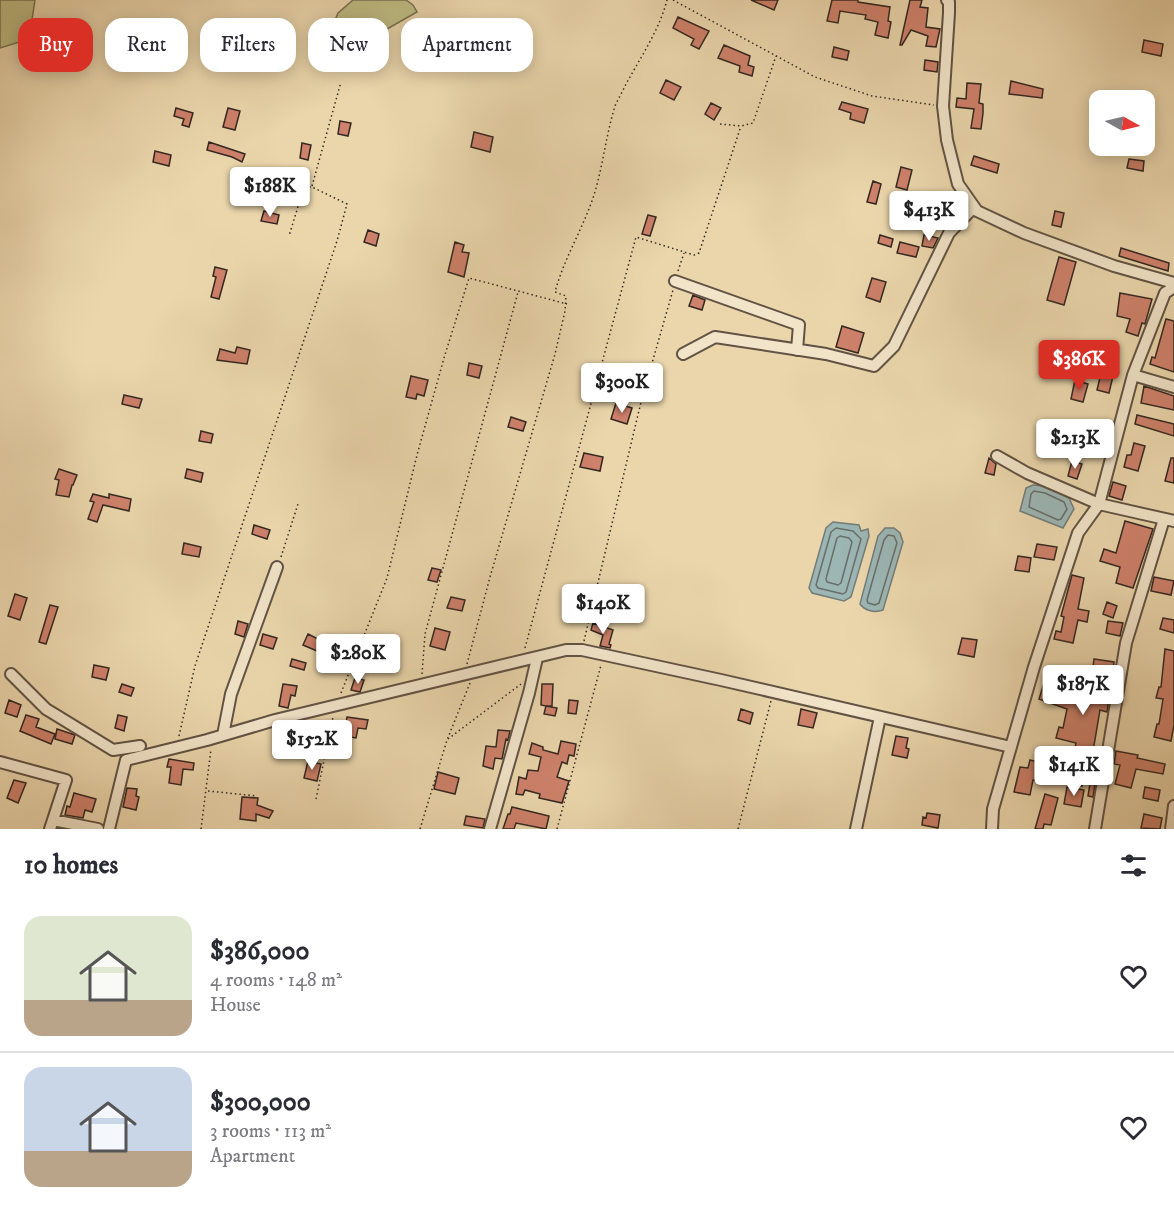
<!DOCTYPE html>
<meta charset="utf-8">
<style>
body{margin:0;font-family:"IM FELL DW Pica",serif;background:#f2f2f3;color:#2b2b33;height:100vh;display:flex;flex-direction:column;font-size:22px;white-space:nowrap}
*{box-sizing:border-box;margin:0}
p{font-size:20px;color:#7c7c81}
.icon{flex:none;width:33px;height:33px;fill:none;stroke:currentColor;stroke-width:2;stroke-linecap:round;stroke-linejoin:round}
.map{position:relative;height:829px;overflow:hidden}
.drawer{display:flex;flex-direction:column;background:#fff;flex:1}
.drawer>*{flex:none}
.hud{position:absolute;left:18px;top:18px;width:600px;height:54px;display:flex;gap:12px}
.needle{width:39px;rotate:98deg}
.fabs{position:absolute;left:1089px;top:90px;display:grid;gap:12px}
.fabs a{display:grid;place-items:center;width:66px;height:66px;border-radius:12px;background:#fff;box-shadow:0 3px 15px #0003;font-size:30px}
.price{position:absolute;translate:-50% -51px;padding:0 14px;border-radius:6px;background:#fff;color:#222;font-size:20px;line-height:39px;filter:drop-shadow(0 2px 3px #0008)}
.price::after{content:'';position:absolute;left:50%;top:36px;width:18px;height:14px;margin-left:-9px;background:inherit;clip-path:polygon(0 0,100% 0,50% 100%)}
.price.on{background:#d93025;color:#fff}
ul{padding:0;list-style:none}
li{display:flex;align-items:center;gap:18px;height:150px;padding:0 24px}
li+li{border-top:2px solid #e1e1e2}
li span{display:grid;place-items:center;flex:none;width:168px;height:120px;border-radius:18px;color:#555}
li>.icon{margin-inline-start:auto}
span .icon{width:72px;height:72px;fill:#fffc;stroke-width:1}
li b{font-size:26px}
h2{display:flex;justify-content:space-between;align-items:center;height:72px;padding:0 24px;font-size:26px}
.tag{padding:0 21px;border-radius:18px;background:#fff;box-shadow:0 3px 15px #0003;font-size:21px;line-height:54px}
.tag.on{background:#d93025;color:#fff}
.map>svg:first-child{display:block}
.green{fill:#bfbc84;stroke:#797252;stroke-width:1.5}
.water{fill:#9cb6b4;stroke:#727d79;stroke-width:1.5}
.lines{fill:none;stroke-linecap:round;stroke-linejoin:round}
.shore{stroke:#686e6a;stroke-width:1.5}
.building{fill:#ce816b;stroke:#332721;stroke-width:1.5}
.street-casing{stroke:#615344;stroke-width:14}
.path{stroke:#332721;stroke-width:1.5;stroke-dasharray:1.5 3;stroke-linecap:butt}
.street{stroke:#f2e4c9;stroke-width:10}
</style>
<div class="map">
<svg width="1174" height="829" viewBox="0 0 1174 829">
<rect width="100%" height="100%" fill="#ebd6ac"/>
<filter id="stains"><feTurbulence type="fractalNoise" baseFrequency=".00333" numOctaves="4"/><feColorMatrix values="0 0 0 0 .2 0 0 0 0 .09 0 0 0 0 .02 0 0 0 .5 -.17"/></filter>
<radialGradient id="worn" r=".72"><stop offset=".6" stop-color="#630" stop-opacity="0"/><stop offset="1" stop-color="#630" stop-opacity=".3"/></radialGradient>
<path class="green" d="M 0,0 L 35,0 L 29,39 L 0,48 Z
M 353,0 L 406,0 L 413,5 L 417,12 L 380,33 L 374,51 L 349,63 L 324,47 L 338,13 Z"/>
<path class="water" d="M 1033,485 L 1046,486 L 1069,498 L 1074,509 L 1063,528 L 1020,511 L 1026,488 Z
M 833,522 L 859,525 L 861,531 L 868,529 L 869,536 L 851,597 L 844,601 L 812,593 L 809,588 L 826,528 Z
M 885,528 L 894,528 L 900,533 L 903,542 L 883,610 C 875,613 865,611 860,604 L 878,536 Z"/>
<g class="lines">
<path class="shore" d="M 1034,491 L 1045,493 L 1064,502 L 1067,509 L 1061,519 L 1058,520 L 1029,507 L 1031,494 Z
M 836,528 L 853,531 L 861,539 L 846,592 L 843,594 L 818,588 L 816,585 L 831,532 Z
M 888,535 L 894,536 L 897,543 L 879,603 L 875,605 L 868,603 L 867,600 L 884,540 Z
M 840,536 L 849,538 L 852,542 L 841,583 L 838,585 L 827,582 L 826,579 L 837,538 Z"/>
</g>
<path class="building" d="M 751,0 L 778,0 L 774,10 Z
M 832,0 L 858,0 L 858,2 L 890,7 L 888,21 L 891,22 L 888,38 L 875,35 L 878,22 L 865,19 L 866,15 L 840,11 L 838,23 L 827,21 Z
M 910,0 L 922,0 L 920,7 L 928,8 L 926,27 L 940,29 L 936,47 L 926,46 L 928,36 L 911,30 L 902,45 L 900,45 Z
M 678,17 L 709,31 L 699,49 L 691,45 L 694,39 L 673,28 Z
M 1144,40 L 1163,44 L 1161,56 L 1142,52 Z
M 724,45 L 750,56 L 748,65 L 754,67 L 752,76 L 739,72 L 740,66 L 718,58 Z
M 834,47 L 849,51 L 847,60 L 832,57 Z
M 925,60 L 938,62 L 937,72 L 924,70 Z
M 666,80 L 681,87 L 674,100 L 660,93 Z
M 1011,81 L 1043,89 L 1042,98 L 1009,94 Z
M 967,83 L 981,84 L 979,103 L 983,104 L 983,113 L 981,129 L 971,128 L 974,109 L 956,107 L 957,98 L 966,99 Z
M 842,102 L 868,109 L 864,123 L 850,119 L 851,113 L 839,109 Z
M 711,103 L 721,108 L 714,120 L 705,114 Z
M 176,108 L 193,113 L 189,127 L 182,125 L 184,119 L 174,116 Z
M 228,108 L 240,111 L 235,130 L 223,127 Z
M 340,121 L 351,123 L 348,136 L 338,134 Z
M 474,132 L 493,137 L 490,152 L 471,147 Z
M 209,142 L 245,154 L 242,162 L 232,157 L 207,150 Z
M 302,143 L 311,145 L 308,160 L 300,158 Z
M 155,151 L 171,155 L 169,166 L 153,162 Z
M 974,156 L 999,164 L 997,173 L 971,165 Z
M 1129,159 L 1144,161 L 1143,171 L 1127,168 Z
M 901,167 L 912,170 L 907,190 L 896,187 Z
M 290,176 L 304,179 L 302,189 L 288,186 Z
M 873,181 L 881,184 L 876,204 L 867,202 Z
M 264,211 L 279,215 L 277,224 L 261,221 Z
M 1055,211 L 1064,213 L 1061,227 L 1052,225 Z
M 648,215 L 656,217 L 650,236 L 642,234 Z
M 368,230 L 379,234 L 376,246 L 364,242 Z
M 880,235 L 893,239 L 891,247 L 878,243 Z
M 924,235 L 938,238 L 933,248 L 922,246 Z
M 455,242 L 464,245 L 462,252 L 469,253 L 464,277 L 448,272 Z
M 900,242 L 919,247 L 916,257 L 897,253 Z
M 1121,248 L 1169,263 L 1168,271 L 1119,256 Z
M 1059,257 L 1076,262 L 1064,305 L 1047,300 Z
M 215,267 L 227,270 L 219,299 L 211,297 L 216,277 L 213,276 Z
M 872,278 L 886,282 L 880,302 L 866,297 Z
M 1120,293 L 1152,299 L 1145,324 L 1142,323 L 1138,336 L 1126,332 L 1130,319 L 1117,316 Z
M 693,295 L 705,300 L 702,310 L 689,306 Z
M 1166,319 L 1174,321 L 1174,372 L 1150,364 L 1152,357 L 1155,358 Z
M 842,326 L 864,333 L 858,353 L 836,347 Z
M 237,347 L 250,350 L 247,364 L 217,360 L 220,349 L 235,353 Z
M 1109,351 L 1118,355 L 1109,393 L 1097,390 L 1102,369 Z
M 469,363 L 482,366 L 479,378 L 467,375 Z
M 411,376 L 428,380 L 424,396 L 417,394 L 416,399 L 406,397 Z
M 1075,380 L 1088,384 L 1083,402 L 1071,399 Z
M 1144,386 L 1174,396 L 1174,410 L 1141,403 Z
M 124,395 L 142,399 L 139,408 L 122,404 Z
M 616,403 L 632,408 L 627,424 L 611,419 Z
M 1137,415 L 1174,424 L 1174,436 L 1135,424 Z
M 511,417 L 526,422 L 523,431 L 508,427 Z
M 1105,420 L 1113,422 L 1109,436 L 1101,434 Z
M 201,431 L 213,434 L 211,443 L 199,441 Z
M 1134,443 L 1145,446 L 1138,471 L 1124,467 L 1127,455 L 1131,455 Z
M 584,453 L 603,457 L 600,471 L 580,467 Z
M 989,458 L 996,464 L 994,475 L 985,473 Z
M 1171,458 L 1174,458 L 1174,483 L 1165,481 Z
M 1072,461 L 1082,464 L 1077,479 L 1068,476 Z
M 59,469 L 77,475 L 73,485 L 72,485 L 69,497 L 56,495 L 59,480 L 55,479 Z
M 187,469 L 203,473 L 201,482 L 185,478 Z
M 1113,482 L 1126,486 L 1122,500 L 1109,496 Z
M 93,494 L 109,498 L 109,494 L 131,499 L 129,511 L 103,505 L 97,522 L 88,519 L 94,502 L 90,501 Z
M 1125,521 L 1153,529 L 1133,588 L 1116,583 L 1120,567 L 1100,561 L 1104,549 L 1116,553 Z
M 254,525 L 270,530 L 267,539 L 252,534 Z
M 184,543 L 201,547 L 199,557 L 182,554 Z
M 1037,544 L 1057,547 L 1054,560 L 1034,557 Z
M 1018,556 L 1031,558 L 1029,572 L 1015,570 Z
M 432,568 L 441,570 L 437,582 L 428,580 Z
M 1072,575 L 1084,578 L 1078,609 L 1089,611 L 1087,622 L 1078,620 L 1073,643 L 1054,639 L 1056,631 L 1061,632 L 1064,617 L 1061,616 Z
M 1154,577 L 1174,581 L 1171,595 L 1151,591 Z
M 601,593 L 620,597 L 617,606 L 599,602 Z
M 15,594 L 27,598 L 20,620 L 8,616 Z
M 451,597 L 465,600 L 462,611 L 447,608 Z
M 1107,602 L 1117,606 L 1113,618 L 1103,614 Z
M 50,605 L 58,607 L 46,644 L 39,642 Z
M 1163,618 L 1174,620 L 1174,633 L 1160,629 Z
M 238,621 L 248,624 L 244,637 L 235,634 Z
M 1108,621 L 1123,623 L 1120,636 L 1106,633 Z
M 593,623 L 613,630 L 609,644 L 611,645 L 610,648 L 600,646 L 603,635 L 591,630 Z
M 435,628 L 450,632 L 445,650 L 430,646 Z
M 263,634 L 277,638 L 273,649 L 260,645 Z
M 308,634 L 322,641 L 317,651 L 303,645 Z
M 329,637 L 340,640 L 337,650 L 326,647 Z
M 962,638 L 977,640 L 974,657 L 958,654 Z
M 1165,649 L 1174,651 L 1174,725 L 1171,741 L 1154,737 L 1157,724 L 1159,724 L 1163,699 L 1156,698 L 1159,687 L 1161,687 Z
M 292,659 L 306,663 L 304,670 L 290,666 Z
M 1094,659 L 1114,662 L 1107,712 L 1100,710 L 1092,757 L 1099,759 L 1093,797 L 1088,796 L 1092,771 L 1068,766 L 1069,757 L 1073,758 L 1076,743 L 1056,738 L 1059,727 L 1063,728 L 1067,709 L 1039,699 L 1044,683 L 1058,687 L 1058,689 L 1089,697 Z
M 94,665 L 109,668 L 106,680 L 92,677 Z
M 355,678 L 364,680 L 360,692 L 351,690 Z
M 122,684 L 134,688 L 131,696 L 119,692 Z
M 283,684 L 297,686 L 295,696 L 291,695 L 288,708 L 279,706 Z
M 542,684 L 553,684 L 552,706 L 546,706 L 557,708 L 555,716 L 544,714 L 546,706 L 541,705 Z
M 9,700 L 21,705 L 17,717 L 5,713 Z
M 569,700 L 578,701 L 576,714 L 568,713 Z
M 741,709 L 753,713 L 750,724 L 738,720 Z
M 801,709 L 817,713 L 813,728 L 798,725 Z
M 26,715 L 39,719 L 36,727 L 55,734 L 51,744 L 20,731 Z
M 118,715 L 127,717 L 124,731 L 115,728 Z
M 347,717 L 368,720 L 366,729 L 358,728 L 356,738 L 344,736 Z
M 57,729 L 75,735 L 72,744 L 55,739 Z
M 498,730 L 510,731 L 508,740 L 506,739 L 502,759 L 495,758 L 493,769 L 483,766 L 486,746 L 496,747 Z
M 896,736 L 908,738 L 906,748 L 909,749 L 907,758 L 892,755 Z
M 561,741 L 576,744 L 574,756 L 569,755 L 567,764 L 562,762 L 557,777 L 569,781 L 562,803 L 539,798 L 540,794 L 525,790 L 523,795 L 516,794 L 519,777 L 526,779 L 528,770 L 538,771 L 541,757 L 529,754 L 532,743 L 543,747 L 543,750 L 558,754 Z
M 1116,751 L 1138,755 L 1137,758 L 1165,764 L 1163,774 L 1136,769 L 1131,788 L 1115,784 L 1120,765 L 1114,764 Z
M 169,759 L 194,763 L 193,770 L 183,769 L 181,785 L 169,783 L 171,767 L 167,767 Z
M 1030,760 L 1038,762 L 1037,769 L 1083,779 L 1082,786 L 1053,780 L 1052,783 L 1033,780 L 1030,795 L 1014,792 L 1020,767 L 1028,768 Z
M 308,761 L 321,764 L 317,781 L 304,778 Z
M 438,772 L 459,778 L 455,794 L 434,789 Z
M 14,780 L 26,783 L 18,803 L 7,798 Z
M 1067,787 L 1084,790 L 1081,807 L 1064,804 Z
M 1145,787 L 1160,790 L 1158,801 L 1143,798 Z
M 127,788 L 137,789 L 136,796 L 139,797 L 136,810 L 123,807 Z
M 74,793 L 96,799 L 92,812 L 85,810 L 83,818 L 65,815 L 67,806 L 70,807 Z
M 1045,794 L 1058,798 L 1051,825 L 1044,824 L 1043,829 L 1035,829 Z
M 242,797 L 258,798 L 257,805 L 273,811 L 269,818 L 256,814 L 256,821 L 240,819 Z
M 512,807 L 549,816 L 546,829 L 516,823 L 514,829 L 503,829 L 508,814 L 510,814 Z
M 927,813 L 940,815 L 938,828 L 922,825 L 923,817 L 926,818 Z
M 1144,814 L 1162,818 L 1160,829 L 1141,828 Z
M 466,816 L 485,819 L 483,828 L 464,825 Z"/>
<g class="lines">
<g class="street-casing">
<path id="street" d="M 947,0 L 949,2 L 949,13 L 943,106 L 947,140 L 958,184 L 977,211 L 1024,233 L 1114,266 L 1174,283
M 675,281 L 799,325 L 797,350
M 683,354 L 715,337 L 826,354 L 874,366 L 894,346 L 949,233 L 974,207
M 1133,375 L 1174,387
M 997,456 L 1027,473 L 1099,504 L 1174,521
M 11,674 L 46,709 L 113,750 L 140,746
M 223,735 L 231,694 L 277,567
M 0,762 L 66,780 L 53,820
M 50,829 L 53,820 L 98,829
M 109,829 L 126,760 L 207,740 L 275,720 L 566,650 L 582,650 L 721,680 L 1011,747
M 490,829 L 529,693 L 537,658
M 856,829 L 880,717
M 992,829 L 993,809 L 1034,667 L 1078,533 L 1099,504 L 1133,375 L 1165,293 L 1174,287
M 1095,829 L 1126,643 L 1164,519
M 1171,829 L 1174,806"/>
</g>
<path class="path" d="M 673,0 L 815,77 L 872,96 L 934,105
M 720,124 L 741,126 L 753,123 L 776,56
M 312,186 L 341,82
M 678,271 L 684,253
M 281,557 L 298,504
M 584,641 L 642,398 L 673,290
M 525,648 L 636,237 L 694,255 L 699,253 L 741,126
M 467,664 L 490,577 L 555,354 L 565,311 L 566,296 L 555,292 C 564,258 583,229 594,195 C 603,166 606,135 615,106 C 618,99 622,93 625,86 C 640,58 659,31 667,0
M 422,674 L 425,634 L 518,292
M 341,693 L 387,578 L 417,455 L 444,358 L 469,278 L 567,304
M 179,736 L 195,666 L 337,241 L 347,204 L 312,187 L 304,187 L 289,236
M 448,739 L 521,684
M 208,791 L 257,796
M 316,799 L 333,717
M 201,829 L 211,749
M 420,829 L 447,740 L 470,683
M 557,829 L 601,665
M 738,829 L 771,701"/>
<use href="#street" class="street"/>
</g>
<rect width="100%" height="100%" filter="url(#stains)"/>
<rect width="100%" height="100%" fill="url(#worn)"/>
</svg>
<div class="fabs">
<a><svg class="needle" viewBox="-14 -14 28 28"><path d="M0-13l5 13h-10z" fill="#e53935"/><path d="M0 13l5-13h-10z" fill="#7c7c81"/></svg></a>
</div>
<b class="price" style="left:270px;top:218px">$188K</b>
<b class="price" style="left:929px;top:242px">$413K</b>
<b class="price on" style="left:1079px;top:391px">$386K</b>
<b class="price" style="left:622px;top:414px">$300K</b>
<b class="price" style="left:1075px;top:470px">$213K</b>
<b class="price" style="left:603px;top:635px">$140K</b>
<b class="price" style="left:358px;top:685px">$280K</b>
<b class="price" style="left:1083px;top:716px">$187K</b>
<b class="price" style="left:312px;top:771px">$152K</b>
<b class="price" style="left:1074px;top:797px">$141K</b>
<div class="hud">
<a class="tag on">Buy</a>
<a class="tag">Rent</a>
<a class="tag">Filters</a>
<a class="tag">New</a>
<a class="tag">Apartment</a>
</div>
</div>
<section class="drawer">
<h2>10 homes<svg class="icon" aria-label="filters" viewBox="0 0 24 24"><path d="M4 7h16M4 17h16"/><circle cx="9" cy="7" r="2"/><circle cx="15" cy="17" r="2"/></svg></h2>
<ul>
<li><span style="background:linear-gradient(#dfe7d0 70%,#b9a48a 0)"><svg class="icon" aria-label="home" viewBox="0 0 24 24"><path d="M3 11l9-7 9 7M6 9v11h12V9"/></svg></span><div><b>$386,000</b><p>4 rooms · 148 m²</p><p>House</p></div><svg class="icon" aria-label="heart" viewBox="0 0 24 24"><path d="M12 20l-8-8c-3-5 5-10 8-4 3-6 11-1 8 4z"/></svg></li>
<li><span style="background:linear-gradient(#c9d6e8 70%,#b9a48a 0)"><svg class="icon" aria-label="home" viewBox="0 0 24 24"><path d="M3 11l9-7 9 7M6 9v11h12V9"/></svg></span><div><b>$300,000</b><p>3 rooms · 113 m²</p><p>Apartment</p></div><svg class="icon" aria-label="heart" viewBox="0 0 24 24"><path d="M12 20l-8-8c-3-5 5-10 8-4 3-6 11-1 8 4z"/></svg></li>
</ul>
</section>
